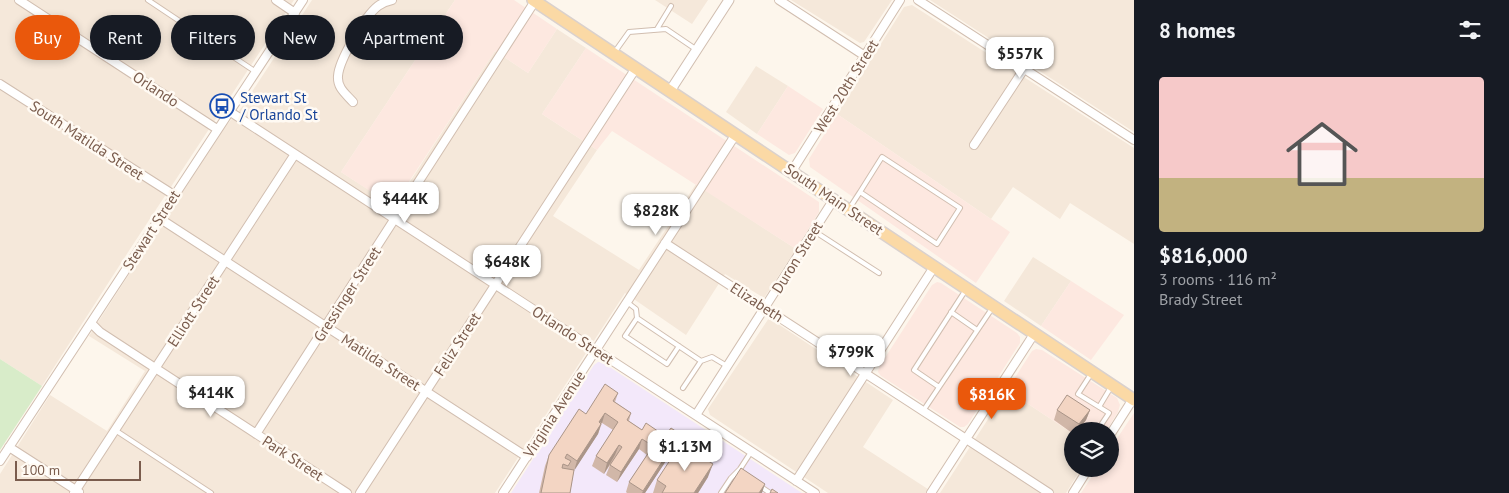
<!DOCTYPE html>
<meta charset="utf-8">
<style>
body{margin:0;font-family:"PT Sans",sans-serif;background:#242831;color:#f1f3f6;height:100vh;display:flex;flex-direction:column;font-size:19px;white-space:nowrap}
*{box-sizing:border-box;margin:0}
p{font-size:16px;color:#9ea1a6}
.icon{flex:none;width:28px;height:28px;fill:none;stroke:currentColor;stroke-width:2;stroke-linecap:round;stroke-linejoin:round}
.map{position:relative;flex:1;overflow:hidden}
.drawer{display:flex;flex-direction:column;background:#171b24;width:375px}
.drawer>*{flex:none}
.top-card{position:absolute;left:15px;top:15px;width:475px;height:45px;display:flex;gap:10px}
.controls{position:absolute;left:1064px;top:422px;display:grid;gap:10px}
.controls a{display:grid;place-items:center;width:55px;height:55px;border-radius:50%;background:#171b24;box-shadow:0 2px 8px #0003;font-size:25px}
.scale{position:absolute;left:15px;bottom:12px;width:126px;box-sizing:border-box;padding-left:5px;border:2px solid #7a5c4d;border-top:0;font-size:14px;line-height:18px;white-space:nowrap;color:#7a5c4d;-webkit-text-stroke:4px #fffaf3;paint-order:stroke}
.price{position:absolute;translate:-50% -42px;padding:0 11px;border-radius:10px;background:#fff;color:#222;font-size:16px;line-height:32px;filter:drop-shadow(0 1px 2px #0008)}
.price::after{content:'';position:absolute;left:50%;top:30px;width:15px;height:11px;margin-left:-8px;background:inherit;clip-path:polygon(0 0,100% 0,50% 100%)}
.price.active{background:#ea580c;color:#fff}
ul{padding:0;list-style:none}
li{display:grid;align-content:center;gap:10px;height:265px;padding:0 25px}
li+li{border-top:1px solid #363941}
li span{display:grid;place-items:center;height:155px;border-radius:5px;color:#555}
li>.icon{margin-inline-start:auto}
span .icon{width:90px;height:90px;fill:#fffc;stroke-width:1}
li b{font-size:21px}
h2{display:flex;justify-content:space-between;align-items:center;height:60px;padding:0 25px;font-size:21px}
.pill{padding:0 18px;border-radius:22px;background:#171b24;box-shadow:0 2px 8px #0003;font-size:18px;line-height:45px}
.pill.active{background:#ea580c;color:#fff}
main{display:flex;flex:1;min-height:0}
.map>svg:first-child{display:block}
.residential{fill:#f5e8da}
.commercial{fill:#fde8e0}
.education{fill:#f3e8fa}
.green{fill:#d8ecc9}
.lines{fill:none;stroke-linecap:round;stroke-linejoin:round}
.service-casing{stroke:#d1beb0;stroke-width:6}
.minor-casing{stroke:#d1beb0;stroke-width:10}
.tertiary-casing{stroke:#d1beb0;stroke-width:11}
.primary-casing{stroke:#dad1cd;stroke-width:14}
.service{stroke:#fff;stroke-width:4}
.minor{stroke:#fff;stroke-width:8}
.tertiary{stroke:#fff;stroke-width:9}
.primary{stroke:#fbd9a5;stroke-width:11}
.wall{fill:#d1b7a8}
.shaded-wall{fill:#aa9588}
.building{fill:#f3d5c3;stroke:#aa9588}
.labels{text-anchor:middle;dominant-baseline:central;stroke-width:5;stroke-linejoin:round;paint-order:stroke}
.street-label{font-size:15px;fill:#7a5c4d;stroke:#fffaf3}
.transit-label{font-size:15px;fill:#164399;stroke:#fffaf3;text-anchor:start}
</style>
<main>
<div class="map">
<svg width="1134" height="493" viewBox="0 0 1134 493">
<rect width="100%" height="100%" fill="#fdf6ec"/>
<path class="residential" d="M 0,0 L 294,0 L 132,246 L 42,386 L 0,359 Z
M 312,0 L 455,0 L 341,172 L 394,206 L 495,51 L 528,73 L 557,29 L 586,48 L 542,114 L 597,150 L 553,216 L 639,270 L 696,184 L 796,249 L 764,298 L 725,274 L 686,335 L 625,293 L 495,493 L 0,493 L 0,474 L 50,395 L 107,431 L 145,371 L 89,336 L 224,128 L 242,107 Z
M 655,0 L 708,0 L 692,24 Z
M 791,0 L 892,0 L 864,42 L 860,43 Z
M 930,0 L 1134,0 L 1134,132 Z
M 912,5 L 1134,148 L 1134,244 L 1070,203 L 1060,219 L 1013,187 L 991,219 L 837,114 L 904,7 Z
M 756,66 L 788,86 L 757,134 L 726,112 Z
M 1033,257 L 1071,281 L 1041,326 L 1004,301 Z
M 769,318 L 893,400 L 863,447 L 934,493 L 828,493 L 710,415 L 708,409 Z
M 1007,390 L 1072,433 L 1072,469 L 1081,469 L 1066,493 L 940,493 Z"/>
<path class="commercial" d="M 455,0 L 514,0 L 557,29 L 528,73 L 495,51 L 393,206 L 341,172 Z
M 586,48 L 819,202 L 819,212 L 796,249 L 612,131 L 597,150 L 542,114 Z
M 788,86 L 823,109 L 795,153 L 789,155 L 757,134 Z
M 837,114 L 1010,232 L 976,283 L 810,167 L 809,159 Z
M 1071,281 L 1124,315 L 1091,360 L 1041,326 Z
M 937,282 L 941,283 L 1017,333 L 1020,337 L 1020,343 L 968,424 L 964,427 L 960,427 L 881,376 L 878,372 L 879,367 L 932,285 Z
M 1036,349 L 1042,350 L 1117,398 L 1120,405 L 1118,412 L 1106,431 L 1072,431 L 1072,433 L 1007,390 L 1032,351 Z
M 1134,413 L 1134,493 L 1081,493 L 1097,469 L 1110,469 L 1110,449 Z"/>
<path class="education" d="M 598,362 L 602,362 L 802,493 L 511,493 L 594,365 Z"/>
<path class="green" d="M 0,359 L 42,386 L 0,450 Z"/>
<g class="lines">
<g class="service-casing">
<path id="service" d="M 148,0 L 256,72
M 657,29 L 671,6
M 614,53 L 629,32 L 666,29 L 697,50
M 849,209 L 860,192 L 937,244 L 960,208 L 882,157 L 860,192
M 814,231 L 879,273
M 627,302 L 636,309 L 637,318
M 951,312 L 977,330
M 679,346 L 667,364 L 625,336 L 637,318 L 701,361 L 712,357 L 727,366
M 1091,374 L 1078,394 L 1109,413 L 1097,431
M 939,387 L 914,370 L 965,291
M 683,388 L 701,361
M 1099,407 L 1111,387
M 923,411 L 993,307
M 115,430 L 211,493
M 761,487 L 770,493
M 721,493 L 731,478 L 740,469 L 751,452"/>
</g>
<g class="minor-casing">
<path id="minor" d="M 19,0 L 217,129
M 276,0 L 295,13
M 779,0 L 865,56
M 918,0 L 1134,140
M 0,84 L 174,195
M 353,102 C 346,94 337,88 338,76 C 339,60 365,16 378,6 C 382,3 387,1 392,0
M 229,111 L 815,493
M 974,145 L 1024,69
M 792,171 L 900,0
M 159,218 L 527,457
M 665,243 L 1049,493
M 91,323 L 100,332 L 347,493
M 696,415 L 834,199
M 256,434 L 535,1
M 1110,435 L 1133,399
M 9,447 L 79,492
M 0,461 L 303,0
M 796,481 L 934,267
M 74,493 L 295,154
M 360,493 L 636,68
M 503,493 L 736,134
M 931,493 L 1034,334
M 1073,493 L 1088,469"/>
</g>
<g class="tertiary-casing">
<path id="tertiary" d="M 670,91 L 729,0"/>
</g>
<g class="primary-casing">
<path id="primary" d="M 533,0 L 1134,400"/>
</g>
<use href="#service" class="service"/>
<use href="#minor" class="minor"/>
<use href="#tertiary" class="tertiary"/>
<use href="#primary" class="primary"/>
</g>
<path class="wall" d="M 618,393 L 615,402 L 631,413 L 629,421 L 642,430 L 665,436 L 680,434 L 677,444 L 645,493 L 627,493 L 626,492 L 629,482 L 647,455 L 639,449 L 617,482 L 606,475 L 610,465 L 616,456 L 604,474 L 592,466 L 596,456 L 613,430 L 602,423 L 598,434 L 574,470 L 570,493 L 539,493 L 545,466 L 549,455 L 586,414 Z
M 1057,410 L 1090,410 L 1086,420 L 1078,431 L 1072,431 L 1072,433 L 1054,420 Z
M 697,452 L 708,457 L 707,460 L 708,477 L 698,493 L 653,493 L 657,480 Z"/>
<path class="shaded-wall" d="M 1090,410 L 1086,420 L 1078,431 L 1077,431 L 1079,424 Z
M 605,413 L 602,423 L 599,422 Z
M 601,424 L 598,434 L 574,471 L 577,461 Z
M 680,434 L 677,444 L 645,493 L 642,493 Z
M 642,439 L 639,449 L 617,482 L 621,472 Z
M 619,445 L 615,455 L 604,474 L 607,463 Z
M 713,464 L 708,477 L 698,493 L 694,493 Z
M 765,484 L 762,493 L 759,493 Z"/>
<path class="building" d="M 605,384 L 618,393 L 613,401 L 631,413 L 627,420 L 642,430 L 646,423 L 665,436 L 671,428 L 680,434 L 643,491 L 629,482 L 653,446 L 642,439 L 621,472 L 610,465 L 622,447 L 619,445 L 607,463 L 596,456 L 618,422 L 605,413 L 599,422 L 601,424 L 577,461 L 567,454 L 565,458 L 571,461 L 568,466 L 563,464 L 562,468 L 574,470 L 570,493 L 541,493 L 549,455 L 579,409 L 586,414 Z
M 1067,395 L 1090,410 L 1079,424 L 1057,410 Z
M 678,448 L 686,453 L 690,448 L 697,452 L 698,450 L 708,457 L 707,460 L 713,464 L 694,493 L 662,493 L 666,486 L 657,480 Z
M 741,468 L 765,484 L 759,493 L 725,493 Z
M 772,489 L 778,493 L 770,493 Z"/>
<defs>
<g id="bus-ring" transform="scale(1.25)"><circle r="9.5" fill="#fffaf3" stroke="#1a4fb4" stroke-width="1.5"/><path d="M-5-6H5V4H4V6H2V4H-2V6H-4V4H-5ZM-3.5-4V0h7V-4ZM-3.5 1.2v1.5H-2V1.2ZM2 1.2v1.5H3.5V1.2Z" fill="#1a4fb4"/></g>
</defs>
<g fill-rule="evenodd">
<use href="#bus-ring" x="222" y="106"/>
</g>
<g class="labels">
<g class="street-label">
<text transform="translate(846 86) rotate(-58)">West 20th Street</text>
<text transform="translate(156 89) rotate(33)">Orlando</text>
<text transform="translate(87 140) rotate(33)">South Matilda Street</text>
<text transform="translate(834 199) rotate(34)">South Main Street</text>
<text transform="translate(151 230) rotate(-57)">Stewart Street</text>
<text transform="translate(797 257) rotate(-58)">Duron Street</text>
<text transform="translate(347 294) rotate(-57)">Gressinger Street</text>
<text transform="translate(757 302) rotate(33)">Elizabeth</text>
<text transform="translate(193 311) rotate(-57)">Elliott Street</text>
<text transform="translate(573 335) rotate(33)">Orlando Street</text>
<text transform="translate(457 344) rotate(-57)">Feliz Street</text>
<text transform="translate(381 362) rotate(33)">Matilda Street</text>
<text transform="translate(554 414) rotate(-57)">Virginia Avenue</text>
<text transform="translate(293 458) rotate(33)">Park Street</text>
</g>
<g class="transit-label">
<text x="240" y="97">Stewart St<tspan x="240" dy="17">/ Orlando St</tspan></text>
</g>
</g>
</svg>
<div class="controls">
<a><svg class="icon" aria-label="layers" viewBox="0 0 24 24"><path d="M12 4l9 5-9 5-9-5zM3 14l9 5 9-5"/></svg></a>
</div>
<div class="scale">100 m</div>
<b class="price" style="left:1020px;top:79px">$557K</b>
<b class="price" style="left:405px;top:224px">$444K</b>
<b class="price" style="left:656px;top:236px">$828K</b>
<b class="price" style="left:507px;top:287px">$648K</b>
<b class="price" style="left:851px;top:377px">$799K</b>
<b class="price" style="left:211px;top:418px">$414K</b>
<b class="price active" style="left:992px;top:420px">$816K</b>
<b class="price" style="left:685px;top:472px">$1.13M</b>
<div class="top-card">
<a class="pill active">Buy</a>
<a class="pill">Rent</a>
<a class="pill">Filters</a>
<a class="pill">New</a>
<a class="pill">Apartment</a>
</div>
</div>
<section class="drawer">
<h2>8 homes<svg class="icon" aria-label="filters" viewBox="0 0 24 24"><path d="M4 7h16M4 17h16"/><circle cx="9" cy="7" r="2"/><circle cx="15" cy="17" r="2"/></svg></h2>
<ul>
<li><span style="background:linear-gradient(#f6c9c9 65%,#c2b280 0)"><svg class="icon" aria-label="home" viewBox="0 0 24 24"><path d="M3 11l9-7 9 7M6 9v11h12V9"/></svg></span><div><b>$816,000</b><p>3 rooms · 116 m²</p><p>Brady Street</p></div></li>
</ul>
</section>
</main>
